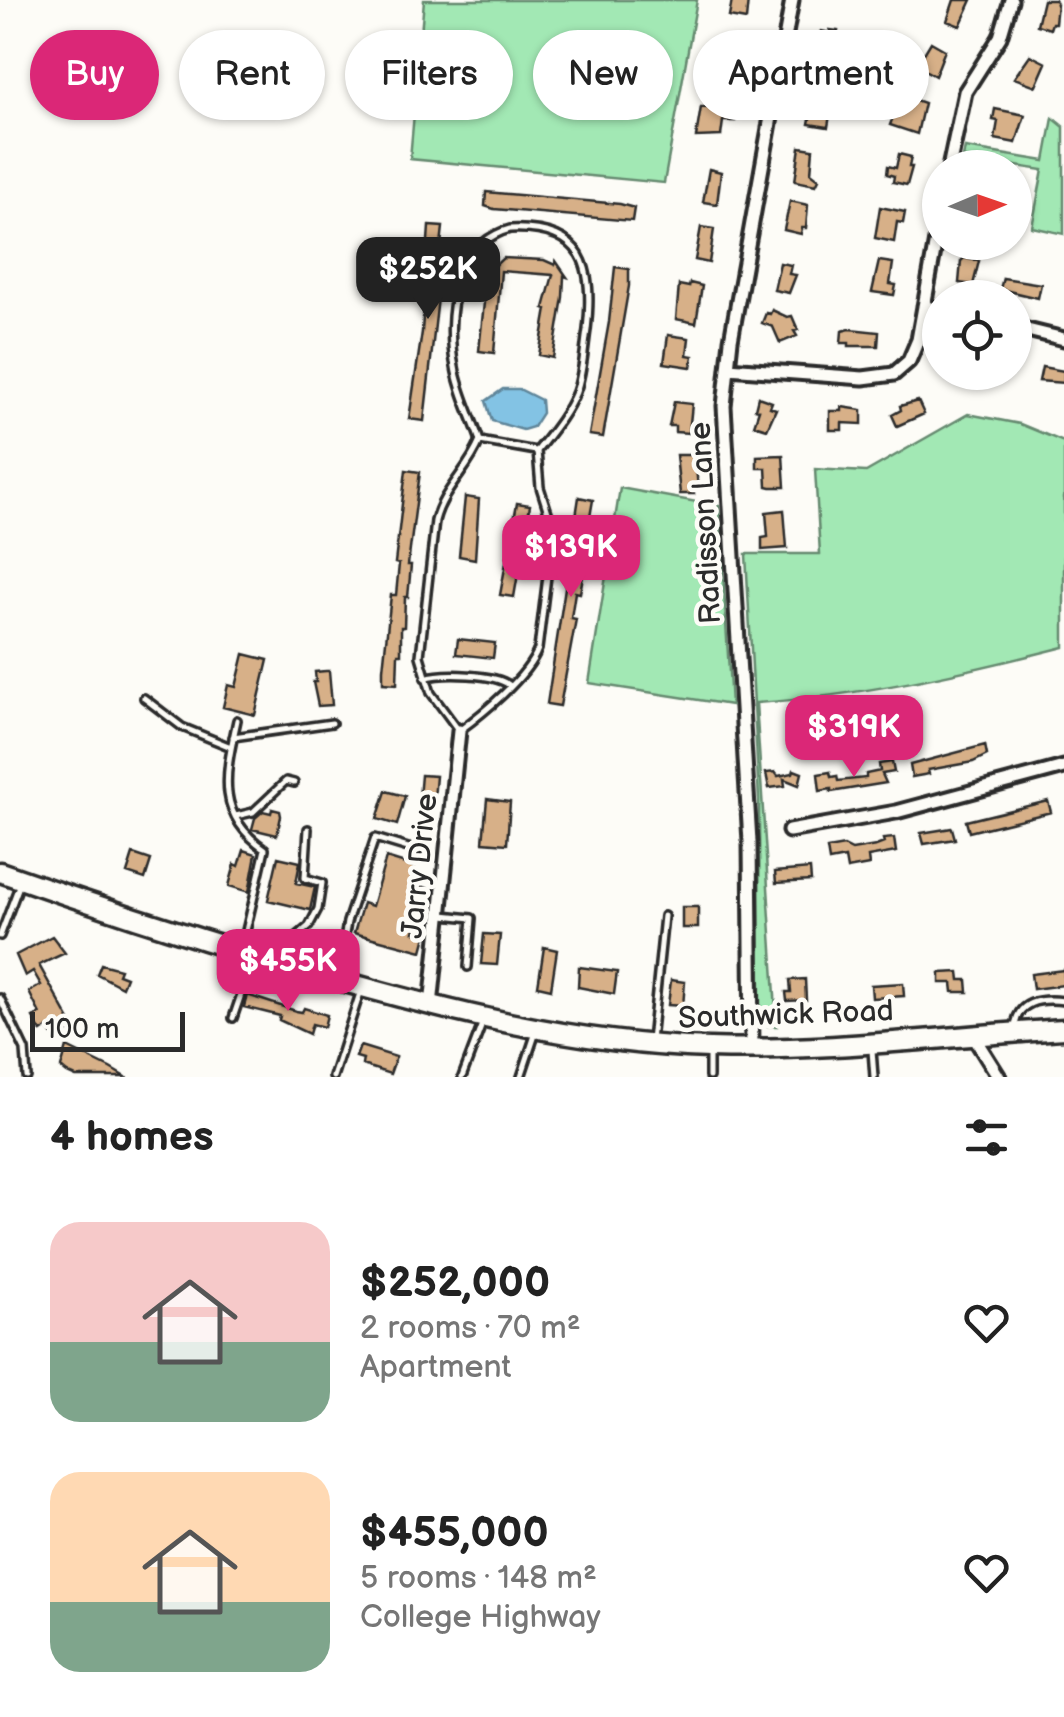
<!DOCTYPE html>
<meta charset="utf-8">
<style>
body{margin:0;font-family:"Balsamiq Sans",sans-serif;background:#f6f6f6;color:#222;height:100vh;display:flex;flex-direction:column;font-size:38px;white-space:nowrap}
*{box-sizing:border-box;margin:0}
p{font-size:32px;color:#767676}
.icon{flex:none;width:55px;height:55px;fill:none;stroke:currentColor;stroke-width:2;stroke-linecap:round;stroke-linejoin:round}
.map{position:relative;height:1077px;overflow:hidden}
.side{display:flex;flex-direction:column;background:#fff;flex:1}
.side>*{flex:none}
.banner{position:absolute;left:30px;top:30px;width:1005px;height:90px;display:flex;gap:20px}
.needle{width:65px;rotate:88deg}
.tools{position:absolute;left:922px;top:150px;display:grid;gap:20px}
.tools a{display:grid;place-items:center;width:110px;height:110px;border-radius:50%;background:#fff;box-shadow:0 2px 8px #0004;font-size:50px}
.scale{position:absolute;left:30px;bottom:25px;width:155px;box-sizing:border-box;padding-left:10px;border:5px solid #2b2b2b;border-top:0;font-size:28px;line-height:35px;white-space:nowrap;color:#2b2b2b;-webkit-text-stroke:8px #fdfcf7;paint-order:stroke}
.price{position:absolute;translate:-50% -85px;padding:0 22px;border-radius:20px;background:#db2777;color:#fff;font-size:32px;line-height:65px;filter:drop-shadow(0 2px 5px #0008)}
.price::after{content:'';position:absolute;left:50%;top:60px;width:30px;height:22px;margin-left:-15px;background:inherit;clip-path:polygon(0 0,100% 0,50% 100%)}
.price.current{background:#222;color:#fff}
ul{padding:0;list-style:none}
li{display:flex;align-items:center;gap:30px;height:250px;padding:0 50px}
li span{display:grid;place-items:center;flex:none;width:280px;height:200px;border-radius:30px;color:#555}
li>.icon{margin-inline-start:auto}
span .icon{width:120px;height:120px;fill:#fffc;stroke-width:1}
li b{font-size:42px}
h2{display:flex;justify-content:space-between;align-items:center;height:120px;padding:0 50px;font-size:42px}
.tag{padding:0 35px;border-radius:45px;background:#fff;box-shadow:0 2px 8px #0004;font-size:35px;line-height:90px}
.tag.current{background:#db2777;color:#fff}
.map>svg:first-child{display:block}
.green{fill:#a2e8b4;stroke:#668a70;stroke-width:2.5}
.water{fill:#83c3e4;stroke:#60869a;stroke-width:2.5}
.building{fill:#d7b088;stroke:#2b2b2b;stroke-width:2.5}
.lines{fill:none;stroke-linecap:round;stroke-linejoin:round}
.service-casing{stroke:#2b2b2b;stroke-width:12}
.minor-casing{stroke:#2b2b2b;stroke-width:19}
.trunk-casing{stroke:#2b2b2b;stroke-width:25}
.service{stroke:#fdfcf7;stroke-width:5}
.minor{stroke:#fdfcf7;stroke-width:11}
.trunk{stroke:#fdfcf7;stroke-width:18}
.labels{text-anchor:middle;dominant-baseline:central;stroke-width:9;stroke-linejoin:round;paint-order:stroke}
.street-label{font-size:30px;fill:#2b2b2b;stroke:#fdfcf7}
</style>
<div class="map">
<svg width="1064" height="1077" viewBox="0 0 1064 1077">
<rect width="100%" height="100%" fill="#fdfcf7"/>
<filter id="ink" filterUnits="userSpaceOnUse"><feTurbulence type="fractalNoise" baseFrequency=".01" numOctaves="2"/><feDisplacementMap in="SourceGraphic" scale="20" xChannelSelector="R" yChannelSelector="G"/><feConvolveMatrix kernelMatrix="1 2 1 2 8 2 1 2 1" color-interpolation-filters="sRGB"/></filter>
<g filter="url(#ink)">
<path class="green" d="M 424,0 L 697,0 L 664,183 L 410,159 Z
M 1053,118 L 1064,127 L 1064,234 L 1032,227 L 1043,170 L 963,158 L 965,148 L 1045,161 Z
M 968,414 L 1020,424 L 1064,442 L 1064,647 C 962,673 861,696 756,703 L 777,1026 L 768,1026 L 760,1016 L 759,799 L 746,554 L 820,554 L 815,469 L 866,472 Z
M 620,488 L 719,506 L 731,705 L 589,683 Z"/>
<path class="water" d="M 503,389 L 519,389 L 541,400 L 542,413 L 533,427 L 523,430 L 492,421 L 486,401 Z"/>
<path class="building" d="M 732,0 L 748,0 L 746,20 L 729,17 Z
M 954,0 L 972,0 L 960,26 L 947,21 Z
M 1043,0 L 1055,0 L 1057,4 L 1055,23 L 1052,23 L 1050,29 L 1037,25 Z
M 830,30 L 838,31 L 837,38 L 841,38 L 839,52 L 844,53 L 842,65 L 816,60 L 821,31 L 830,33 Z
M 731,41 L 744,44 L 742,51 L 746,55 L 737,81 L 712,76 L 721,49 L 729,50 Z
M 931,42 L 945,50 L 935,76 L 916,65 L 913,59 L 922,57 Z
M 1030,55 L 1046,63 L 1036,86 L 1014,78 Z
M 901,95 L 924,103 L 917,134 L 890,125 Z
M 810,97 L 832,103 L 828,127 L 809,124 L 812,108 L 808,107 Z
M 701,107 L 735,108 L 735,121 L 723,121 L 721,136 L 696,137 Z
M 995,109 L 1025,115 L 1016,143 L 995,139 L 998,121 L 993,120 Z
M 800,147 L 813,149 L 811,173 L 819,179 L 816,185 L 795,181 Z
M 899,154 L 911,157 L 909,167 L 912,167 L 907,185 L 893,182 L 894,176 L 887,174 L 888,166 L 896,168 Z
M 709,169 L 721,172 L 717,204 L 703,202 Z
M 486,192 L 620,204 L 634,208 L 632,221 L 494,209 L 485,206 Z
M 790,201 L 808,205 L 806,228 L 802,228 L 801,234 L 784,230 Z
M 880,207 L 905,212 L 903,223 L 897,222 L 894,242 L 875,238 Z
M 429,226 L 443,227 L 441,245 L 444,245 L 424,421 L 409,419 L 422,332 Z
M 701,227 L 714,229 L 709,263 L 695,260 Z
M 503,258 L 544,260 L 555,265 L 556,261 L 567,277 L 564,276 L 563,297 L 553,358 L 539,355 L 547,309 L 544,308 L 553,275 L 501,271 L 494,353 L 479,351 L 487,273 Z
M 964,258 L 979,261 L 973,285 L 959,283 L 961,261 Z
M 879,261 L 893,263 L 890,284 L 896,285 L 894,295 L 872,292 Z
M 780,263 L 791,265 L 789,274 L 796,275 L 789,293 L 774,290 Z
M 615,267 L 629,269 L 629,286 L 603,437 L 589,435 L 609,322 Z
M 1003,278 L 1041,284 L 1038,298 L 1000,289 Z
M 690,283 L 702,286 L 696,323 L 676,319 L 679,285 L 689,287 Z
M 772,310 L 787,317 L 792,316 L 798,330 L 794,331 L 797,336 L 780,343 L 773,327 L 762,323 L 766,313 L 770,314 Z
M 850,329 L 879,332 L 878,346 L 849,346 L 849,343 L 841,343 L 842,331 Z
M 668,335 L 689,338 L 687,355 L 693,356 L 691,367 L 664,363 Z
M 1042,367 L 1064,371 L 1064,383 L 1039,381 Z
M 758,397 L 772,402 L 770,407 L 776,409 L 767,429 L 754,425 L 759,410 L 755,409 Z
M 918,401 L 924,414 L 897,426 L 892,415 L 901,410 L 900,406 Z
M 674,402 L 692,404 L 689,433 L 675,432 L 675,426 L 669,426 Z
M 842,407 L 862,410 L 862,424 L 842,423 L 842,430 L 830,430 L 830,411 L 842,411 Z
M 676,455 L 695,455 L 698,489 L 694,489 L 694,494 L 680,494 Z
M 783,455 L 785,487 L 771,487 L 767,486 L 766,468 L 757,468 L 757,456 Z
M 406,470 L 420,472 L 408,565 L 411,565 L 408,597 L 405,597 L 404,627 L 401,627 L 401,654 L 398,654 L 397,684 L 383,683 L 383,669 L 391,595 L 396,595 L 399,564 L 395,563 Z
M 465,497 L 479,499 L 475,559 L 459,556 Z
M 579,497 L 593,500 L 590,517 L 593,518 L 585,547 L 588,548 L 580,593 L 575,592 L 571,618 L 576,619 L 560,706 L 547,704 Z
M 517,503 L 530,505 L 514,597 L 500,595 Z
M 784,510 L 787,548 L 762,550 L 762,538 L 768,537 L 766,512 Z
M 458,639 L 495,643 L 493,658 L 456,654 Z
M 244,654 L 268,660 L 255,715 L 223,707 L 228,685 L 236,687 Z
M 326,671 L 329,671 L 332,705 L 318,706 L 313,682 L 316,682 L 315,672 Z
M 985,745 L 987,755 L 973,762 L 928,770 L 929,774 L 912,777 L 910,765 Z
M 892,762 L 894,772 L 882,774 L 886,783 L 831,792 L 831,789 L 820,791 L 818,774 L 830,772 L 831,777 L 837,776 L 838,781 L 866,778 L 866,774 L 880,771 L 879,764 Z
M 794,770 L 802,773 L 799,785 L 784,779 L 785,786 L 769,788 L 766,773 L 775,772 L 778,776 L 793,773 Z
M 421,775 L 436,776 L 434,799 L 419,798 Z
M 386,791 L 405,796 L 397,825 L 377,819 Z
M 487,799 L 510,802 L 507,844 L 483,842 Z
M 1048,801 L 1051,812 L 969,832 L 966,821 Z
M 272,809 L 280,811 L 281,816 L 277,835 L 252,829 L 255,818 L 263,811 L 271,813 Z
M 952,828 L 955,839 L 924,844 L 921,833 Z
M 894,838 L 896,852 L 868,857 L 869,865 L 847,869 L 845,858 L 829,861 L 827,849 L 844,846 L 852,850 L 876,846 L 884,843 L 883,839 Z
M 244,850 L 256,854 L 249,892 L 229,886 L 235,864 L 239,866 Z
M 133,854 L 151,860 L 145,879 L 127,873 Z
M 278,857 L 300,862 L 296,883 L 315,887 L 310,910 L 268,900 Z
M 386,858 L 415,867 L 410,883 L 427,888 L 414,932 L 426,936 L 422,951 L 354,933 L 363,903 L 372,906 Z
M 810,869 L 811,881 L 776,883 L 775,872 Z
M 682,907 L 698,907 L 698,928 L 682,928 Z
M 484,934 L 500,935 L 497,965 L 481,964 Z
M 52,936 L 65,953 L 39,965 L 75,1030 L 54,1037 L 47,1028 L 41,1032 L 33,1018 L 40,1014 L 29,992 L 41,985 L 33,971 L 25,976 L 16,955 Z
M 544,947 L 557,950 L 551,989 L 538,986 Z
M 101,964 L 120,969 L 118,974 L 126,977 L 122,987 L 97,974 Z
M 579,967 L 617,972 L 614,994 L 578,987 Z
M 1064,970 L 1064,985 L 1033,989 L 1031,974 Z
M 959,972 L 960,980 L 967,980 L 968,992 L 953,992 L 952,983 L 940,983 L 940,973 Z
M 805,979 L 806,1000 L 787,1001 L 786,992 L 791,992 L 790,980 Z
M 671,980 L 685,982 L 683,1006 L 668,1005 Z
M 903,983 L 904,996 L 872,998 L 871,985 Z
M 247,995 L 296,1011 L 302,1012 L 304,1008 L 327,1015 L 324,1027 L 312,1024 L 309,1034 L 279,1020 L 280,1016 L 244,1007 Z
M 360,1046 L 396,1057 L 390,1074 L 362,1065 L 363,1059 L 356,1057 Z
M 67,1047 L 110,1068 L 125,1077 L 76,1077 L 67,1073 L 61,1068 Z"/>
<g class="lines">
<g class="service-casing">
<path id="service" d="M 510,229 C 585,226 594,267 587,330 C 584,350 583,373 576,392 C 567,414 551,433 537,451 L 540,487 L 553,528 L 538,649 C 528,677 482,714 459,731 L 431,693 L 420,656 L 435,521 C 443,489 468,471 480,441 C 472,417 459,392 455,367 C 445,318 454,244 510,229 Z
M 480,441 L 536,451
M 425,678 C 443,672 495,674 509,685
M 144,698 L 182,727 L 231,747
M 237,720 C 226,772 214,814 265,849 L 242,948
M 233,737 L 332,723
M 236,816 L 253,812 L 286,781 L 294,783
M 443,915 L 472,918 L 468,967
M 0,936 L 20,883
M 287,962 L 295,938 L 309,926 L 318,909 L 322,883 L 305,878 L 308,829
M 338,977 L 347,922 L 375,838 L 418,851
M 0,998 L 25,1050 L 27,1077
M 233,1018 L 253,959
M 1015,1029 C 1016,1001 1040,998 1064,1001
M 651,1041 L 664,916
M 872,1050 L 874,1077
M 333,1077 L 361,990
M 462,1077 L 484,1019
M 521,1077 L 536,1032
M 709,1077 L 709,1051"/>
</g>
<g class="minor-casing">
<path id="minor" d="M 949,168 L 965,92 L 1000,37 L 1011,0
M 924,306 L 940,310
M 1015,327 L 1064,339
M 728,368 L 863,378 L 894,374 L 909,361 L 918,340 L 940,218
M 789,831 L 896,812 L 1064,767
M 431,1006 L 459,731
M 972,1034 L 999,1077
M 752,1049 L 750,842 L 724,406 L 731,340 L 792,0"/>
</g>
<g class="trunk-casing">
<path id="trunk" d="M 0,872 C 105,909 210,943 317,974 C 445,1011 575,1044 709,1048 C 825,1052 948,1036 1064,1029"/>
</g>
<use href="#service" class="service"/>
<use href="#minor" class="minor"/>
<use href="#trunk" class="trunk"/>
</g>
</g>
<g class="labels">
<g class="street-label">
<text transform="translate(706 523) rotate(-93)">Radisson Lane</text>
<text transform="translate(420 866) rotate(-84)">Jarry Drive</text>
<text transform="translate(786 1015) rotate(-2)">Southwick Road</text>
</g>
</g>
</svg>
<div class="tools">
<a><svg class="needle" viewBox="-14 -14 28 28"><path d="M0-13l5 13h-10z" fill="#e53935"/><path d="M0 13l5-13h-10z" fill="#767676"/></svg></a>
<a><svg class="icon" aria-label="locate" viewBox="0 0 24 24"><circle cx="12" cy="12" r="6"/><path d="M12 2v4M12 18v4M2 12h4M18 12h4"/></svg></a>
</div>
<div class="scale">100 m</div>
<b class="price current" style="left:428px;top:322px">$252K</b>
<b class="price" style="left:571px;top:600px">$139K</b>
<b class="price" style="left:854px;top:780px">$319K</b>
<b class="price" style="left:288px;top:1014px">$455K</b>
<div class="banner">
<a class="tag current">Buy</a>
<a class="tag">Rent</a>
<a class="tag">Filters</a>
<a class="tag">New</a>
<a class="tag">Apartment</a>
</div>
</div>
<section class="side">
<h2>4 homes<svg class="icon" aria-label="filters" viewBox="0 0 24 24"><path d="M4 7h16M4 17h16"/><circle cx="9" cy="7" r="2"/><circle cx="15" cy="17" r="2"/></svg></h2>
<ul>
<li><span style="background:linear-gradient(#f6c9c9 60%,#7fa58c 0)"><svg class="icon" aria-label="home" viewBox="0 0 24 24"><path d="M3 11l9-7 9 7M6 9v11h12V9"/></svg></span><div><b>$252,000</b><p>2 rooms · 70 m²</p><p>Apartment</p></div><svg class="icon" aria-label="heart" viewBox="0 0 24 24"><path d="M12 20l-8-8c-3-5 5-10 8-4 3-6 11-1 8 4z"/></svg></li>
<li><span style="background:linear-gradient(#ffd9b3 65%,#7fa58c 0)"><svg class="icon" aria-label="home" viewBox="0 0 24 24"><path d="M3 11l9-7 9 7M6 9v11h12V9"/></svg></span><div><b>$455,000</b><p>5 rooms · 148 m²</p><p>College Highway</p></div><svg class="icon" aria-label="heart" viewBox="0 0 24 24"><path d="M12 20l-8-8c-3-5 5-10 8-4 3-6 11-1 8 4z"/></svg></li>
</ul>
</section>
